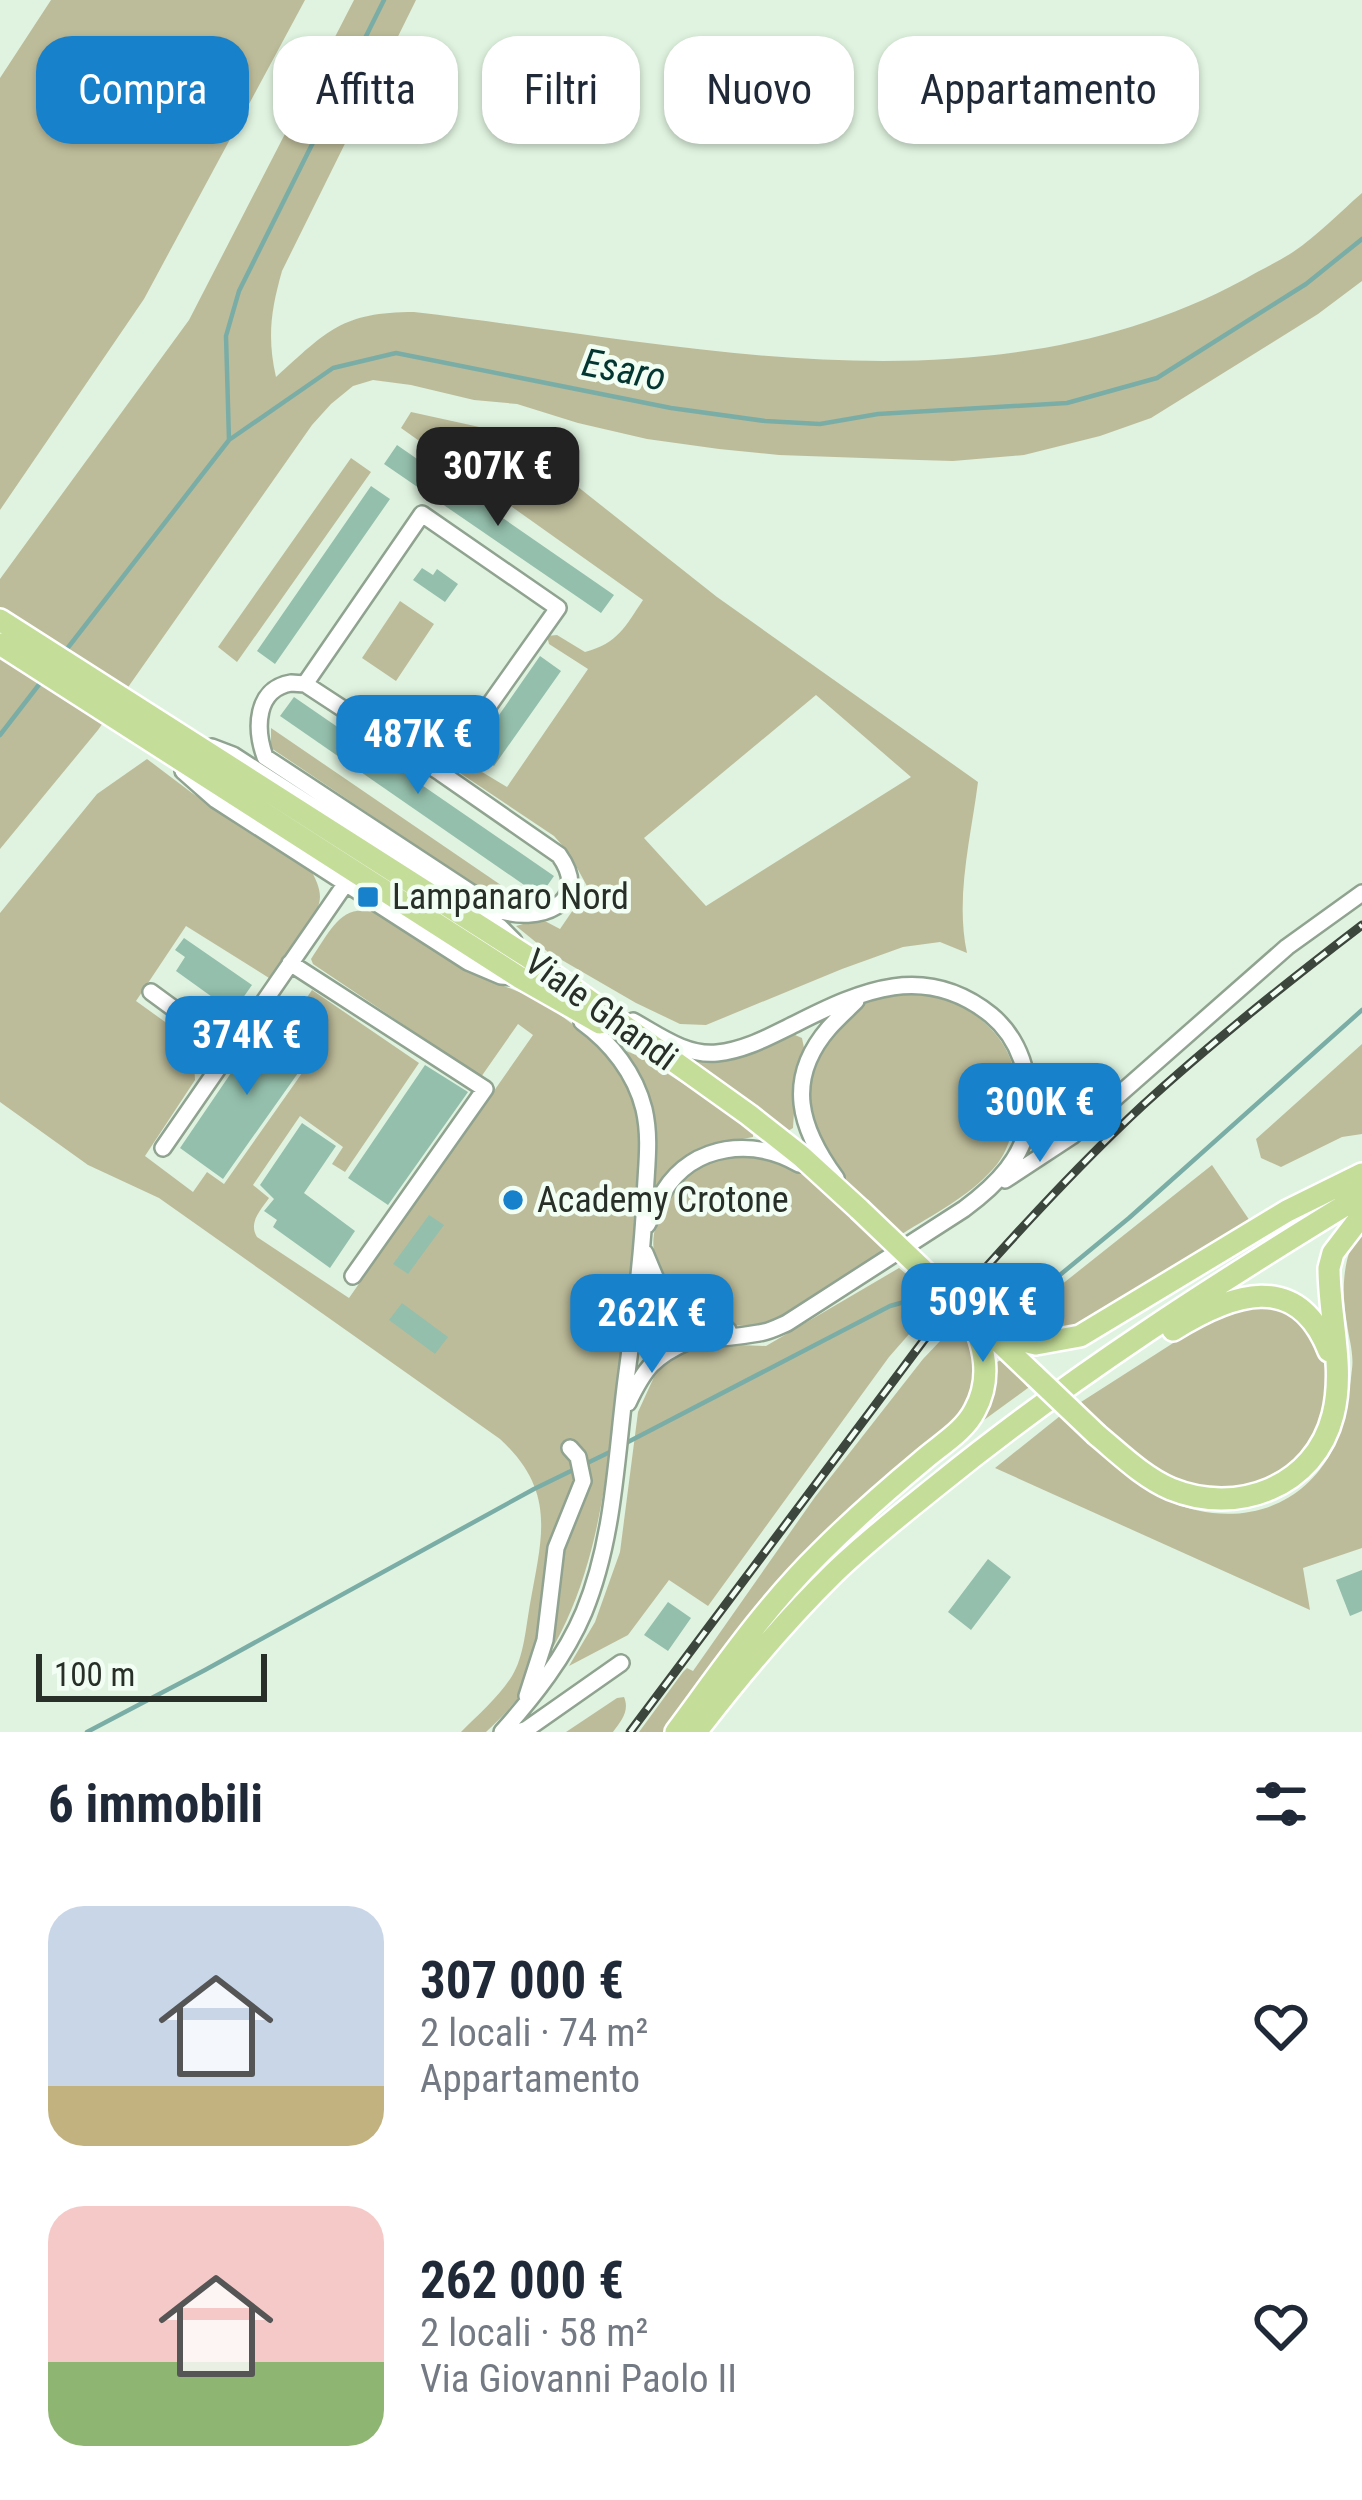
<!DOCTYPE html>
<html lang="it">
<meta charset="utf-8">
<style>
body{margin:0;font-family:"Roboto Condensed",sans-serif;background:#f2f2f3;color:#1f2937;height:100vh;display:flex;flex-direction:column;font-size:45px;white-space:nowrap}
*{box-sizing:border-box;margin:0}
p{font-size:39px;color:#747a83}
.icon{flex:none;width:66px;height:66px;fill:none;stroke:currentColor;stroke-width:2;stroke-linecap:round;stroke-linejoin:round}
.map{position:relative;height:1732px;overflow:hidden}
.drawer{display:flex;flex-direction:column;background:#fff;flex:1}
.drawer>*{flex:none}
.top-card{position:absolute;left:36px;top:36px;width:1290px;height:108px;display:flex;gap:24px}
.scale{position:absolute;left:36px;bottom:30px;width:231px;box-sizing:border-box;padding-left:12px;border:6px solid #282f28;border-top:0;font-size:33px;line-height:42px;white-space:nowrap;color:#282f28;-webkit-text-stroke:9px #f2fef3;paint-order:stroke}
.price{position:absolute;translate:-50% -102px;padding:0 27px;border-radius:24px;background:#1881cc;color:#fff;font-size:39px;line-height:78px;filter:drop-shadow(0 3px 6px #0008)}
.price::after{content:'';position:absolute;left:50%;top:72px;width:36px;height:27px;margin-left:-18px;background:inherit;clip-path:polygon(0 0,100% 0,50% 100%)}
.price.on{background:#222;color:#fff}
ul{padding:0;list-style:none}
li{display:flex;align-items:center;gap:36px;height:300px;padding:0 48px}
li span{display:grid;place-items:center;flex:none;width:336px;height:240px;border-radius:36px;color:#555}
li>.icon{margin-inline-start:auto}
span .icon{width:144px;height:144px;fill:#fffc;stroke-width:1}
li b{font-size:51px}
h2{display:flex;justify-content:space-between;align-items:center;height:144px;padding:0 48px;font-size:51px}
.tag{padding:0 42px;border-radius:36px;background:#fff;box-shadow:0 3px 9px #0004;font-size:42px;line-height:108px}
.tag.on{background:#1881cc;color:#fff}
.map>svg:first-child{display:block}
.green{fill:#bdbc9a;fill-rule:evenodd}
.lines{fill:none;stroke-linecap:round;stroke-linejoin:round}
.stream{stroke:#7bada7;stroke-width:4.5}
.building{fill:#94bfac}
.minor-casing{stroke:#90a290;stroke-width:20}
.major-casing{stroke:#fff;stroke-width:26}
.minor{stroke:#fff;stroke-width:15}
.major{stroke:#c4dd99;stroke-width:21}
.rail-casing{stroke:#3d463d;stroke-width:9}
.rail{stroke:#f2fef3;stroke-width:4.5;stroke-dasharray:14;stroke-linecap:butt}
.major-bridge-casing{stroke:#fff;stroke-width:26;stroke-linecap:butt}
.major-bridge{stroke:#c4dd99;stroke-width:21}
.poi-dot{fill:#1881cc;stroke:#f2fef3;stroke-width:4.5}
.labels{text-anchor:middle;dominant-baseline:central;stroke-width:9;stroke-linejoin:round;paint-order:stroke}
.poi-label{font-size:36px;fill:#282f28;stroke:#f2fef3;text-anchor:start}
.street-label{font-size:36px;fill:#282f28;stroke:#f2fef3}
.water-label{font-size:39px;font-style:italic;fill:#033531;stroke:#f2fef3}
</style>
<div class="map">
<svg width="1362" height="1732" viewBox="0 0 1362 1732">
<rect width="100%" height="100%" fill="#e0f3e0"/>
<path class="green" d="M 51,0 L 305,0 L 144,299 L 0,510 L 0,78 Z
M 354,0 L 416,0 L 282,271 C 271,310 267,337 276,377 C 327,331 342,312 414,312 C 689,344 987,419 1245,279 C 1260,270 1278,262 1293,252 C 1317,236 1339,213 1362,193 L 1362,281 L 1318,314 L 1151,418 L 1100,436 L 1024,455 L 953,461 L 919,460 L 779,455 L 719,449 L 647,439 L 578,423 L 517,404 L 474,400 L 411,385 L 373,380 L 353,386 L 331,404 L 312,425 L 98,730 L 0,849 L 0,579 L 189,320 Z
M 411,412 L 548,442 L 543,447 L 549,464 L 717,597 L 978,782 C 971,837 955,898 967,953 L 940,942 L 903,947 L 842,969 L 706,1025 L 680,1024 L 636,1003 L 548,952 L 516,926 L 541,919 L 560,929 L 588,888 L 569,853 L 554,836 L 457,771 L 456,766 L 467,763 L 507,787 L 588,669 L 549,644 L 547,636 L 557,635 L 585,652 C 618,643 625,627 643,600 L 401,428 ZM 816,695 L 911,777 L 706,906 L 644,838 Z
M 351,458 L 371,472 L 237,662 L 218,647 Z
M 400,601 L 434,624 L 396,681 L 362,658 Z
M 271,728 L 511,892 L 487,893 L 271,748 Z
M 147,759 L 192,793 L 311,870 C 315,878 320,887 320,897 C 320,919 282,959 269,978 L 186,926 L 136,1001 L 193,1042 L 195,1080 L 145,1156 L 193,1192 L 207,1172 L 224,1184 L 319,1049 L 288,1025 L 312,990 L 419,1063 L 345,1172 L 332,1164 L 343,1147 L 300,1116 L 253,1185 L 269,1198 C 261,1210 248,1222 257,1237 L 349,1298 L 533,1035 L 518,1024 L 481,1077 L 313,964 L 311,959 C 333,927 344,896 388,918 C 419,938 450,962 483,977 C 500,985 518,991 535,999 C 552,1008 566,1019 581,1031 C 639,1078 641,1117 640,1188 C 633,1252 626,1316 618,1380 C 603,1513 591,1635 486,1732 L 461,1732 C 478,1715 499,1697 512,1676 C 524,1657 526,1626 530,1604 C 542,1536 557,1492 500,1439 L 159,1198 L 88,1165 L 0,1102 L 0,913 L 97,794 Z
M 913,992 C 984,1001 1033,1055 1013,1128 C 1009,1144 1004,1157 993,1169 C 968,1197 934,1214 902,1234 L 834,1172 L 806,1109 L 811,1064 L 849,1012 L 867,1000 L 892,993 Z
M 795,1035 L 802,1038 L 804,1048 L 796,1081 L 793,1128 L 788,1131 L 676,1056 C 723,1068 753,1053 795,1035 Z
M 1362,1044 L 1362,1134 L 1342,1137 L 1281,1167 L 1261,1158 L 1256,1139 Z
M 624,1050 L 643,1058 L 753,1128 L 753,1137 L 701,1147 L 680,1162 L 654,1189 L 657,1133 L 650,1105 Z
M 740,1154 C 757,1155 771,1156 786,1163 C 822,1181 858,1223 886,1251 L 779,1319 C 706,1348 622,1278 665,1203 C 676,1184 692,1168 713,1160 C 721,1157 731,1156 740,1154 Z
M 1212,1165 L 1250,1221 L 1120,1304 L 1080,1326 L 1039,1333 L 1024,1333 L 997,1321 L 981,1307 L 1026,1304 L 1056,1289 Z
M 1362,1227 L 1362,1548 L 1303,1568 L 1310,1610 L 995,1468 L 1060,1416 C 1093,1445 1127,1484 1168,1501 C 1231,1528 1300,1513 1333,1449 C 1345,1425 1349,1396 1352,1369 C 1354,1354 1349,1339 1347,1324 C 1341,1290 1342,1255 1362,1227 Z
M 899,1268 L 938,1301 L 889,1357 L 708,1606 L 669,1580 L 628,1635 L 569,1666 L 595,1622 L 620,1552 L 638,1412 L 654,1377 L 668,1360 L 683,1352 L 740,1345 L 766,1346 Z
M 1247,1303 C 1255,1303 1266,1302 1274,1303 C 1291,1307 1299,1319 1309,1332 C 1348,1385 1320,1458 1261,1484 C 1241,1493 1210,1492 1188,1487 C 1145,1476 1110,1433 1081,1402 L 1217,1315 Z
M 961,1319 L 976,1349 L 976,1385 L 965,1410 L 948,1428 L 847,1516 L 669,1732 L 639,1732 L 683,1672 L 687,1668 L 693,1671 L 815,1497 L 923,1359 Z
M 1001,1360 L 1032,1385 L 973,1428 L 993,1392 L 997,1362 Z
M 624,1697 C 630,1711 621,1721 613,1732 L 566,1732 L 617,1698 Z"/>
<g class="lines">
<path class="stream" d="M 229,440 L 226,336 L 239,291 L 384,0
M 63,654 L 229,440 L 333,368 L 396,353 L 671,408 L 765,421 L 820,424 L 878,414 L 1067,403 L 1157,378 L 1306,284 L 1362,239
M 0,735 L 41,682
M 956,1289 L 983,1300 L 1017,1301 L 1038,1293 L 1129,1218 L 1362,1010
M 626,1443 L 890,1306 L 933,1294
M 87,1732 L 205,1670 L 534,1489 L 616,1449"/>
</g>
<path class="building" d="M 397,445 L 614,595 L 601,613 L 384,464 Z
M 371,486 L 390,499 L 275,664 L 257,651 Z
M 422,568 L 433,575 L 437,569 L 458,584 L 445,602 L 413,580 Z
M 540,656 L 561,671 L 494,766 L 474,751 Z
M 294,697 L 554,876 L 540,896 L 280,716 Z
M 184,938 L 252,985 L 233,1012 L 176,971 L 185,957 L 175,950 Z
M 269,1017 L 315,1049 L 223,1179 L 180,1148 Z
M 425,1065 L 468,1092 L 388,1205 L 348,1178 Z
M 302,1123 L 336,1146 L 304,1193 L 355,1231 L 330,1268 L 273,1227 L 277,1220 L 264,1211 L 274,1199 L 260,1185 Z
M 429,1215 L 444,1225 L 408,1274 L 393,1264 Z
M 402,1303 L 448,1337 L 435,1354 L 389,1320 Z
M 988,1559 L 1011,1577 L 971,1630 L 948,1612 Z
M 1362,1570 L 1362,1611 L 1350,1616 L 1336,1580 Z
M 668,1602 L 691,1618 L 668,1651 L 644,1635 Z"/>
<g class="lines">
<g class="minor-casing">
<path id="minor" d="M 291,683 L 305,684 L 441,773 L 559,855 C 594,904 537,925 496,909 L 265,757 C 255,729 255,689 291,683 Z
M 305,684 L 422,514 L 558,608 L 441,773
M 212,747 L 233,755 L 500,927 L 514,941
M 183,771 L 216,800 L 468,962 L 501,976 L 512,977
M 290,963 L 485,1089 L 353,1276
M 151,992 L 230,1050
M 163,1148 L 346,883
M 836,1178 C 800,1129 784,1080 829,1028 C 837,1019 847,1010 856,1001
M 1005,1180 L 1072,1136 L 1287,947 L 1362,893
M 647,1225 C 653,1214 657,1201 664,1191 C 694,1143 754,1138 799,1164
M 645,1253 L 663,1296 L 685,1318
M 634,1315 C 663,1309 699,1324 728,1330
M 633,1329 C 654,1346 731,1338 759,1333 C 769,1332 778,1327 787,1323 L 964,1209 C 995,1186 1027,1156 1029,1114 C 1031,1077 1020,1039 991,1015 C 925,962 862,990 795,1024 C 770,1036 746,1050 717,1053 C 686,1056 660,1036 633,1021
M 628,1403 C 644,1369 654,1356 689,1341
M 527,1696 L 545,1640 L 556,1548 L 583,1481 L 578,1457 L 570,1448
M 502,1732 C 534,1696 565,1657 584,1612 C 614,1539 616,1458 626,1380 C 634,1320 642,1260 645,1199 C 646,1168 651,1139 644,1109 C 635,1073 611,1043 582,1022
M 518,1732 L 527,1729 L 621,1663"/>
</g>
<g class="major-casing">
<path id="major" d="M 0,620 L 528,957 L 749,1115 L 801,1156 L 859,1209
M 0,644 L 519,977 L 600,1023
M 970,1314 L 1015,1339 L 1036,1344 L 1080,1336 L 1287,1211 L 1362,1174
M 1173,1330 C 1231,1294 1297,1269 1329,1351
M 992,1335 L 1035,1376
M 1097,1435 C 1120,1454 1143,1477 1171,1489 C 1237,1516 1315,1487 1333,1415 C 1345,1368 1329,1317 1329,1268 L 1333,1253 L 1362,1215
M 676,1732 C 722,1670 765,1607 820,1553 C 852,1521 887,1490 922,1461 C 940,1445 964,1432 975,1410 C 992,1379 985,1344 969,1314
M 696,1732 C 739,1676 784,1622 834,1573 C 867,1541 903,1513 939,1484 C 1072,1376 1216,1284 1362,1195"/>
</g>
<use href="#minor" class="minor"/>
<use href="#major" class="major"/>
<g class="rail-casing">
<path id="rail" d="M 630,1732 L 939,1320 C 1004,1247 1070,1173 1142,1106 C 1212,1042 1286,983 1362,925"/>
</g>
<use href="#rail" class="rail"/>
<g class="major-bridge-casing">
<path id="major-bridge" d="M 859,1209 L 969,1314
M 1035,1376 L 1097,1435"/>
</g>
<use href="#major-bridge" class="major-bridge"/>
</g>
<g class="poi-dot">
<rect x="356" y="885" width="24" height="24" rx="6"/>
<circle cx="513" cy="1200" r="12"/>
</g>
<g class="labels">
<g class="poi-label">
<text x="392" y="897">Lampanaro Nord</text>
<text x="537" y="1200">Academy Crotone</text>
</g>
<g class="street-label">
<text transform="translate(601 1010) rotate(36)">Viale Ghandi</text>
</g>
<g class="water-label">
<text transform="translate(624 370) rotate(11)">Esaro</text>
</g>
</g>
</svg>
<div class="scale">100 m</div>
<b class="price on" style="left:498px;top:529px">307K €</b>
<b class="price" style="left:418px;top:797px">487K €</b>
<b class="price" style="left:247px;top:1098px">374K €</b>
<b class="price" style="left:1040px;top:1165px">300K €</b>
<b class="price" style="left:983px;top:1365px">509K €</b>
<b class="price" style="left:652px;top:1376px">262K €</b>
<div class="top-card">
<a class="tag on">Compra</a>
<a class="tag">Affitta</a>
<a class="tag">Filtri</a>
<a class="tag">Nuovo</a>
<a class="tag">Appartamento</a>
</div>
</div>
<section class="drawer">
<h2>6 immobili<svg class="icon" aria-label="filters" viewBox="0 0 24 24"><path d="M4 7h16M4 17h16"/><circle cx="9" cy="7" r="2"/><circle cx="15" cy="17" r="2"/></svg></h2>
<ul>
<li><span style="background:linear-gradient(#c9d6e8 75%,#c2b280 0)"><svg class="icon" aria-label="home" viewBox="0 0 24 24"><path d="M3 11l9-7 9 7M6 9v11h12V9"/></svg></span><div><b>307 000 €</b><p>2 locali · 74 m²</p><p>Appartamento</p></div><svg class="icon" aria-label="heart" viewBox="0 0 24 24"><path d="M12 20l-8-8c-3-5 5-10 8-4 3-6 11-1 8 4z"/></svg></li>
<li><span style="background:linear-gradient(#f6c9c9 65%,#8fb573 0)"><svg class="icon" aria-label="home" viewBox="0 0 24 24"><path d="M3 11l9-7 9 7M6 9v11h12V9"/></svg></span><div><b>262 000 €</b><p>2 locali · 58 m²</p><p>Via Giovanni Paolo II</p></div><svg class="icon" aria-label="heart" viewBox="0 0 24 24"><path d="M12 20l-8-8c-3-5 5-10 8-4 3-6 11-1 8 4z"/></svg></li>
</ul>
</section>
